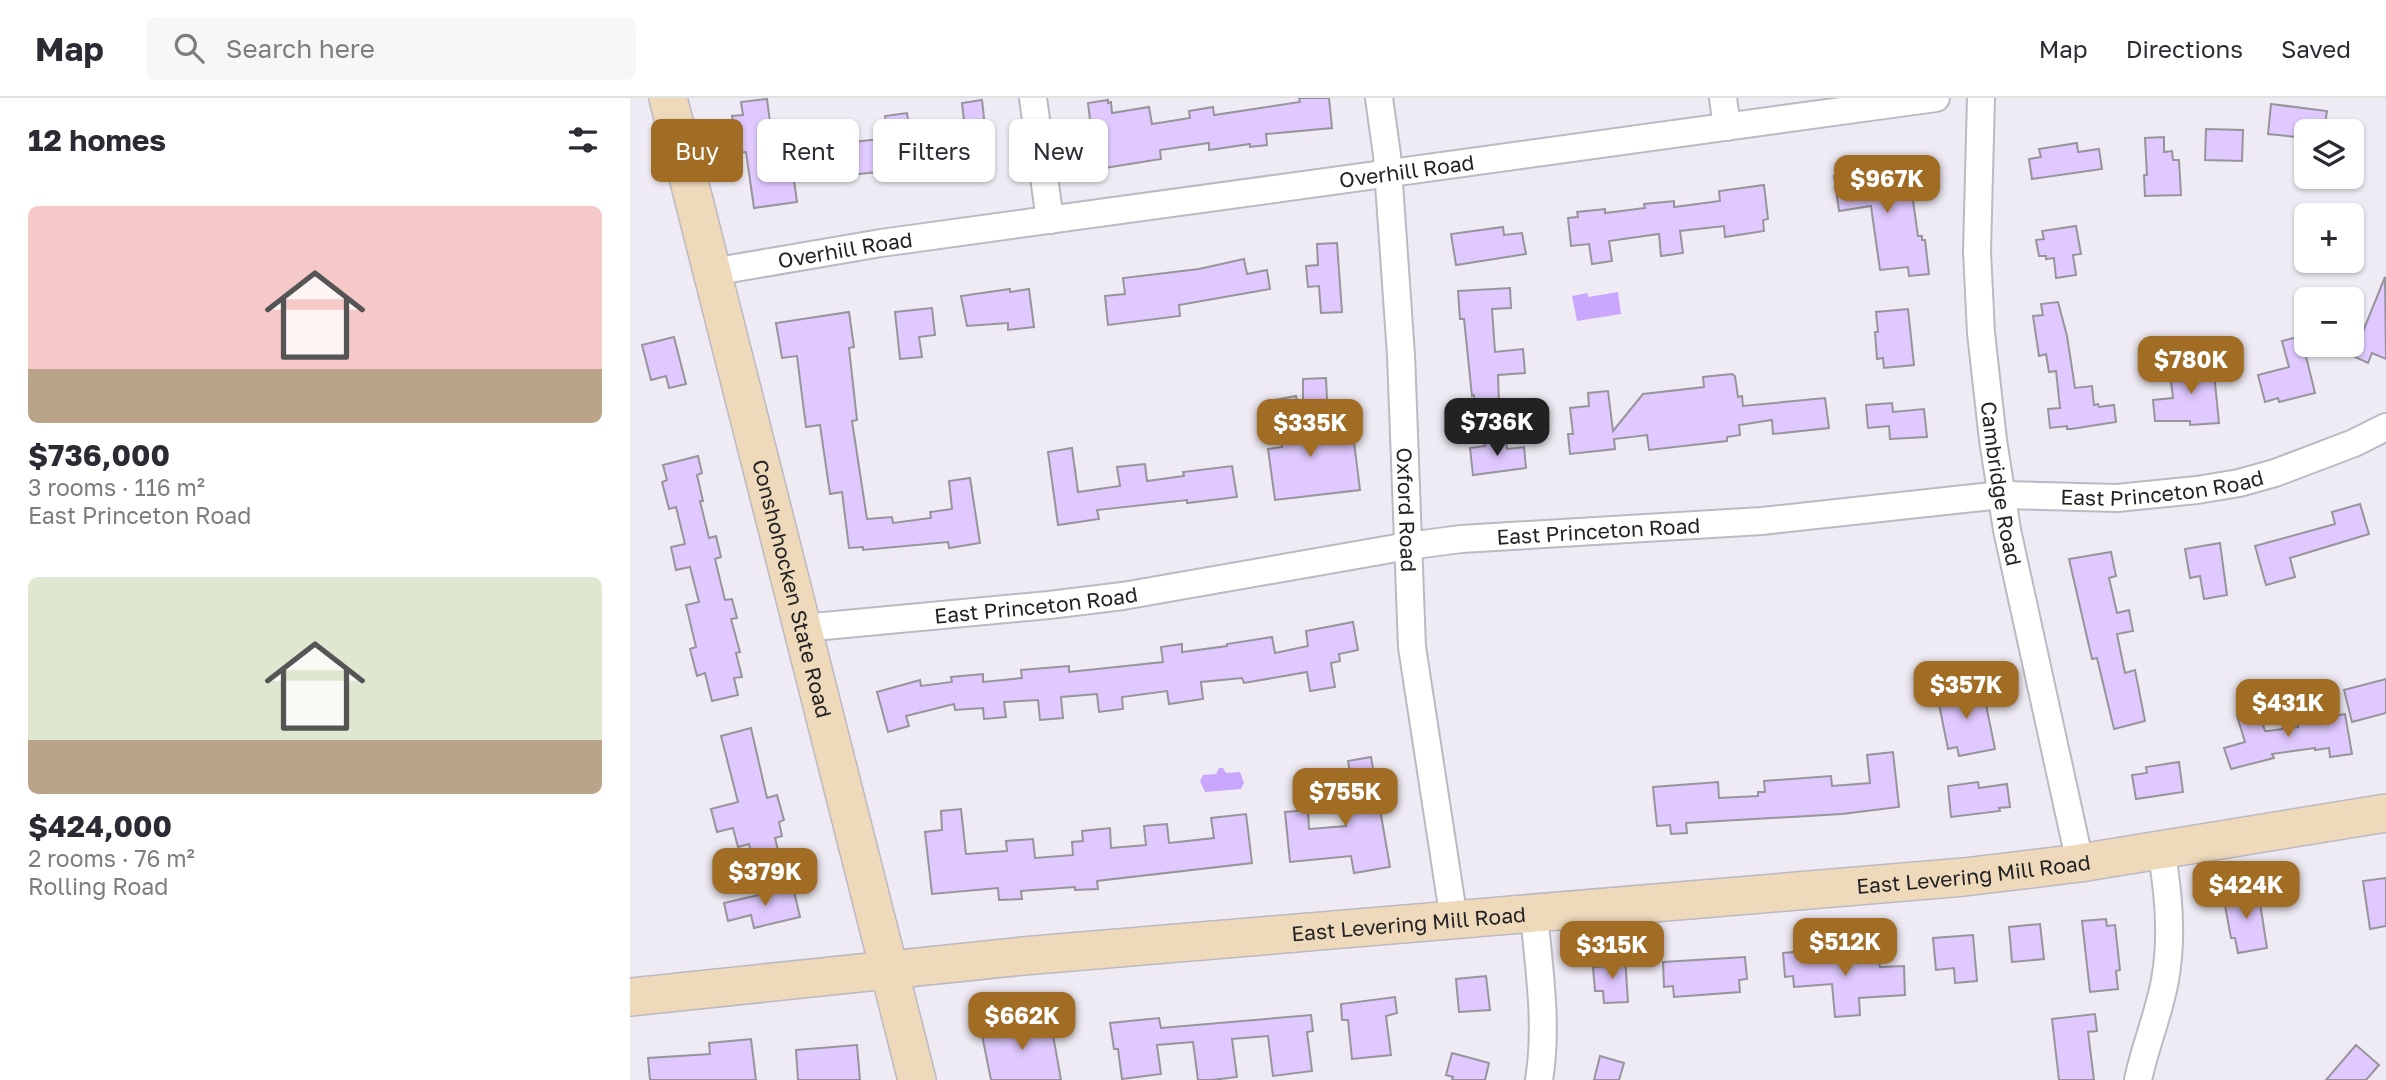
<!DOCTYPE html>
<meta charset="utf-8">
<style>
body{margin:0;font-family:"Golos Text",sans-serif;background:#f7f7f7;color:#2b2b33;height:100vh;display:flex;flex-direction:column;font-size:26px;white-space:nowrap}
*{box-sizing:border-box;margin:0}
p{font-size:23px;color:#7c7c81}
.icon{flex:none;width:38px;height:38px;fill:none;stroke:currentColor;stroke-width:2;stroke-linecap:round;stroke-linejoin:round}
.map{position:relative;flex:1;overflow:hidden}
.panel{display:flex;flex-direction:column;background:#fff;width:630px}
.panel>*{flex:none}
.hud{position:absolute;left:21px;top:21px;width:665px;height:63px;display:flex;gap:14px}
.controls{position:absolute;left:1664px;top:21px;display:grid;gap:14px}
.controls a{display:grid;place-items:center;width:70px;height:70px;border-radius:10px;background:#fff;box-shadow:0 2px 5px #0004;font-size:35px}
.price{position:absolute;translate:-50% -60px;padding:0 16px;border-radius:14px;background:#a16d25;color:#fff;font-size:23px;line-height:46px;filter:drop-shadow(0 2px 4px #0008)}
.price::after{content:'';position:absolute;left:50%;top:42px;width:21px;height:16px;margin-left:-10px;background:inherit;clip-path:polygon(0 0,100% 0,50% 100%)}
.price.selected{background:#222;color:#fff}
ul{padding:0;list-style:none}
li{display:grid;align-content:center;gap:14px;height:371px;padding:0 28px}
li span{display:grid;place-items:center;height:217px;border-radius:10px;color:#555}
li>.icon{margin-inline-start:auto}
span .icon{width:126px;height:126px;fill:#fffc;stroke-width:1}
li b{font-size:30px}
h2{display:flex;justify-content:space-between;align-items:center;height:84px;padding:0 28px;font-size:30px}
.tag{padding:0 24px;border-radius:10px;background:#fff;box-shadow:0 2px 5px #0004;font-size:24px;line-height:63px}
.tag.selected{background:#a16d25;color:#fff}
header{display:flex;align-items:center;gap:42px;box-sizing:border-box;height:98px;padding:0 35px;background:#fff;border-bottom:2px solid #e1e1e2}
header strong{font-size:33px}
nav{display:flex;gap:38px;margin-inline-start:auto;font-size:24px}
.search{width:490px;height:63px;background:#f7f7f7;display:flex;align-items:center;gap:18px;box-sizing:border-box;padding:0 24px;border-radius:10px;color:#7c7c81;font-size:26px}
main{display:flex;flex:1;min-height:0}
.map>svg:first-child{display:block}
.water{fill:#cba6fd}
.building{fill:#dfc9fe;stroke:#97949c;stroke-width:2}
.lines{fill:none;stroke-linecap:round;stroke-linejoin:round}
.street-casing{stroke:#bcb9c2;stroke-width:30}
.secondary-casing{stroke:#bcb9c2;stroke-width:40}
.street{stroke:#fff;stroke-width:26}
.secondary{stroke:#eedabb;stroke-width:37}
.labels{text-anchor:middle;dominant-baseline:central;stroke-width:6;stroke-linejoin:round;paint-order:stroke}
.street-label{font-size:21px;fill:#232225;stroke:#fff}
</style>
<header>
<strong>Map</strong>
<div class="search"><svg class="icon" aria-label="search" viewBox="0 0 24 24"><circle cx="10" cy="10" r="6"/><path d="M15 15l6 6"/></svg>Search here</div>
<nav><a>Map</a><a>Directions</a><a>Saved</a></nav>
</header>
<main>
<section class="panel">
<h2>12 homes<svg class="icon" aria-label="filters" viewBox="0 0 24 24"><path d="M4 7h16M4 17h16"/><circle cx="9" cy="7" r="2"/><circle cx="15" cy="17" r="2"/></svg></h2>
<ul>
<li><span style="background:linear-gradient(#f6c9c9 75%,#b9a48a 0)"><svg class="icon" aria-label="home" viewBox="0 0 24 24"><path d="M3 11l9-7 9 7M6 9v11h12V9"/></svg></span><div><b>$736,000</b><p>3 rooms · 116 m²</p><p>East Princeton Road</p></div></li>
<li><span style="background:linear-gradient(#dfe7d0 75%,#b9a48a 0)"><svg class="icon" aria-label="home" viewBox="0 0 24 24"><path d="M3 11l9-7 9 7M6 9v11h12V9"/></svg></span><div><b>$424,000</b><p>2 rooms · 76 m²</p><p>Rolling Road</p></div></li>
</ul>
</section>
<div class="map">
<svg width="1756" height="982" viewBox="0 0 1756 982">
<rect width="100%" height="100%" fill="#efebf4"/>
<path class="water" d="M 988,194 L 991,216 L 947,223 L 942,198 L 958,195 L 958,199 Z
M 589,670 L 593,670 L 596,675 L 610,674 L 614,685 L 611,691 L 575,694 L 570,683 L 573,677 L 586,676 Z"/>
<path class="building" d="M 669,0 L 699,0 L 702,30 L 636,36 L 637,47 L 620,49 L 620,46 L 579,52 L 579,45 L 530,52 L 531,61 L 462,72 L 456,31 L 461,30 L 458,5 L 478,2 L 478,5 L 481,4 L 482,15 L 519,9 L 522,26 L 560,20 L 559,13 L 583,9 L 584,17 L 670,4 Z
M 137,1 L 147,78 L 163,75 L 167,104 L 124,110 L 116,54 L 107,55 L 102,18 L 113,17 L 111,4 Z
M 352,2 L 358,56 L 283,64 L 284,70 L 184,81 L 180,52 L 192,51 L 191,47 L 196,46 L 194,29 L 213,27 L 215,45 L 258,40 L 255,18 L 277,15 L 281,42 L 317,38 L 315,30 L 328,28 L 327,24 L 334,23 L 332,5 Z
M 1641,6 L 1697,13 L 1694,33 L 1676,33 L 1676,40 L 1638,36 Z
M 1576,31 L 1613,32 L 1612,63 L 1575,62 Z
M 1534,39 L 1534,54 L 1542,53 L 1543,62 L 1549,62 L 1551,97 L 1515,98 L 1514,77 L 1517,77 L 1515,40 Z
M 1447,45 L 1448,54 L 1469,51 L 1472,71 L 1402,81 L 1399,61 L 1411,59 L 1409,51 Z
M 1278,67 L 1288,138 L 1292,138 L 1292,142 L 1295,142 L 1299,176 L 1279,178 L 1278,169 L 1250,172 L 1241,108 L 1209,113 L 1204,78 Z
M 1134,87 L 1138,121 L 1133,122 L 1134,133 L 1095,139 L 1094,128 L 1050,133 L 1053,155 L 1031,158 L 1029,136 L 979,143 L 982,163 L 962,166 L 959,146 L 941,148 L 938,120 L 948,119 L 947,114 L 975,111 L 975,115 L 1015,110 L 1014,106 L 1044,103 L 1044,109 L 1090,103 L 1089,93 Z
M 1446,128 L 1451,156 L 1443,157 L 1446,177 L 1426,180 L 1424,160 L 1416,161 L 1416,158 L 1409,158 L 1406,142 L 1414,141 L 1412,133 Z
M 873,129 L 874,137 L 892,135 L 896,156 L 826,167 L 821,136 Z
M 707,145 L 712,214 L 691,215 L 689,188 L 678,189 L 676,168 L 688,167 L 687,146 Z
M 614,161 L 617,176 L 637,172 L 640,191 L 549,207 L 550,218 L 478,227 L 475,198 L 495,196 L 493,180 L 569,171 Z
M 1755,179 L 1756,261 L 1742,255 L 1738,265 L 1723,258 Z
M 880,190 L 881,210 L 862,211 L 865,254 L 893,251 L 895,275 L 868,277 L 869,306 L 845,308 L 844,297 L 842,298 L 834,221 L 830,221 L 828,193 Z
M 380,191 L 380,194 L 399,191 L 404,229 L 378,232 L 378,225 L 337,228 L 331,198 Z
M 1428,204 L 1437,238 L 1445,290 L 1462,288 L 1464,307 L 1468,306 L 1469,309 L 1484,307 L 1486,324 L 1441,331 L 1437,331 L 1437,328 L 1420,330 L 1418,311 L 1430,310 L 1426,273 L 1419,274 L 1416,256 L 1409,258 L 1403,218 L 1413,217 L 1411,206 Z
M 302,210 L 305,237 L 289,239 L 292,259 L 270,261 L 265,214 Z
M 1278,211 L 1284,267 L 1254,270 L 1253,260 L 1247,261 L 1245,234 L 1248,234 L 1246,214 Z
M 219,214 L 224,249 L 219,250 L 227,322 L 222,323 L 237,421 L 262,419 L 263,425 L 301,420 L 300,414 L 322,411 L 319,383 L 340,380 L 350,445 L 319,450 L 318,444 L 233,452 L 233,449 L 219,450 L 212,394 L 200,396 L 190,327 L 176,329 L 167,258 L 152,260 L 146,225 Z
M 1671,238 L 1685,295 L 1649,304 L 1648,300 L 1635,304 L 1628,277 L 1659,269 L 1652,243 Z
M 44,239 L 56,286 L 39,290 L 36,278 L 21,282 L 12,247 Z
M 1577,257 L 1579,275 L 1584,275 L 1589,325 L 1560,327 L 1560,323 L 1525,323 L 1523,302 L 1543,300 L 1541,283 L 1556,281 L 1553,259 Z
M 1102,276 L 1105,278 L 1108,299 L 1112,298 L 1113,308 L 1195,300 L 1199,330 L 1143,336 L 1142,322 L 1109,327 L 1110,337 L 1097,339 L 1097,343 L 1019,352 L 1017,337 L 984,341 L 985,351 L 940,356 L 938,336 L 943,336 L 940,310 L 959,308 L 958,295 L 978,293 L 983,333 L 1013,296 L 1074,289 L 1073,279 Z
M 696,280 L 697,302 L 673,303 L 673,281 Z
M 666,298 L 673,342 L 723,336 L 730,392 L 645,402 L 638,351 L 652,349 L 644,302 Z
M 1262,305 L 1263,314 L 1294,311 L 1297,339 L 1260,341 L 1259,328 L 1238,330 L 1236,307 Z
M 876,341 L 877,351 L 894,349 L 896,370 L 843,377 L 840,350 L 855,348 L 854,344 Z
M 442,350 L 448,394 L 490,388 L 487,369 L 515,366 L 517,383 L 554,378 L 553,374 L 602,368 L 607,399 L 557,405 L 557,402 L 467,412 L 469,421 L 428,427 L 418,354 Z
M 68,358 L 72,375 L 67,377 L 73,403 L 70,403 L 79,440 L 86,438 L 91,459 L 85,461 L 95,502 L 102,501 L 107,520 L 101,521 L 110,554 L 106,555 L 112,579 L 104,580 L 108,597 L 82,603 L 75,575 L 67,578 L 60,551 L 66,549 L 56,507 L 69,504 L 60,469 L 46,472 L 41,449 L 55,446 L 46,409 L 39,411 L 32,384 L 37,382 L 33,367 Z
M 1730,406 L 1739,436 L 1660,460 L 1665,479 L 1636,487 L 1625,448 L 1705,426 L 1702,414 Z
M 1590,445 L 1597,497 L 1574,501 L 1570,478 L 1560,480 L 1555,451 Z
M 1481,454 L 1486,478 L 1479,480 L 1487,515 L 1499,512 L 1503,533 L 1487,536 L 1495,575 L 1505,572 L 1515,623 L 1484,631 L 1467,560 L 1462,561 L 1439,461 Z
M 723,524 L 728,552 L 709,556 L 710,563 L 701,565 L 705,589 L 680,593 L 677,574 L 614,585 L 612,580 L 571,584 L 573,601 L 539,606 L 537,593 L 492,599 L 493,611 L 469,614 L 467,596 L 431,599 L 433,620 L 410,622 L 408,602 L 374,604 L 376,619 L 354,621 L 353,610 L 325,612 L 324,606 L 276,618 L 279,628 L 258,634 L 247,594 L 290,582 L 291,588 L 322,584 L 321,579 L 353,576 L 353,584 L 392,580 L 391,572 L 439,568 L 439,574 L 533,564 L 531,549 L 552,546 L 552,554 L 597,548 L 597,546 L 642,539 L 645,555 L 678,548 L 676,533 Z
M 1756,581 L 1756,615 L 1722,624 L 1714,592 Z
M 1352,587 L 1365,651 L 1329,658 L 1327,649 L 1318,651 L 1307,596 Z
M 1628,611 L 1635,633 L 1638,633 L 1668,629 L 1668,625 L 1715,616 L 1722,656 L 1700,659 L 1699,650 L 1685,652 L 1685,650 L 1642,656 L 1644,660 L 1601,671 L 1594,650 L 1615,644 L 1607,618 Z
M 121,630 L 137,700 L 147,697 L 154,722 L 149,724 L 152,738 L 145,740 L 149,757 L 123,763 L 119,746 L 108,749 L 103,730 L 87,734 L 81,711 L 108,704 L 91,638 Z
M 1263,654 L 1269,709 L 1212,716 L 1056,725 L 1057,735 L 1041,736 L 1040,727 L 1027,728 L 1023,689 L 1088,684 L 1089,700 L 1128,698 L 1128,694 L 1135,694 L 1134,683 L 1201,678 L 1202,688 L 1240,685 L 1237,657 Z
M 741,659 L 760,769 L 724,775 L 721,758 L 660,764 L 655,714 L 678,712 L 679,731 L 716,728 L 714,715 L 721,714 L 719,698 L 724,697 L 718,663 Z
M 1549,664 L 1553,694 L 1506,701 L 1502,677 L 1517,675 L 1516,669 Z
M 1348,684 L 1349,690 L 1377,686 L 1380,709 L 1369,710 L 1370,713 L 1321,719 L 1318,688 Z
M 331,711 L 336,756 L 377,753 L 376,743 L 403,741 L 405,760 L 443,757 L 442,744 L 453,743 L 452,733 L 480,730 L 481,750 L 516,747 L 514,728 L 537,726 L 539,745 L 584,740 L 581,720 L 616,716 L 622,765 L 467,783 L 468,791 L 445,792 L 445,789 L 391,793 L 392,801 L 369,802 L 368,790 L 302,796 L 295,734 L 312,732 L 311,713 Z
M 1756,780 L 1756,828 L 1740,831 L 1733,783 Z
M 163,789 L 170,819 L 124,830 L 121,817 L 98,823 L 94,805 Z
M 1628,792 L 1637,850 L 1608,855 L 1605,840 L 1601,840 L 1593,797 Z
M 1476,821 L 1477,828 L 1485,827 L 1490,872 L 1486,873 L 1488,891 L 1460,894 L 1452,823 Z
M 1410,826 L 1414,861 L 1382,864 L 1379,829 Z
M 1343,837 L 1347,883 L 1325,885 L 1324,870 L 1306,872 L 1303,840 Z
M 1184,852 L 1184,856 L 1224,854 L 1224,863 L 1249,861 L 1250,869 L 1274,868 L 1275,897 L 1229,900 L 1230,917 L 1205,919 L 1202,886 L 1164,889 L 1163,878 L 1155,879 L 1153,855 Z
M 995,859 L 998,904 L 974,905 L 973,893 L 965,893 L 963,869 L 978,868 L 978,860 Z
M 1115,859 L 1117,881 L 1109,882 L 1110,894 L 1044,899 L 1043,888 L 1034,889 L 1033,864 Z
M 856,878 L 860,912 L 829,914 L 826,881 Z
M 765,899 L 767,915 L 756,918 L 761,957 L 722,961 L 718,922 L 712,922 L 711,906 Z
M 1465,916 L 1467,933 L 1458,934 L 1464,982 L 1429,982 L 1422,921 Z
M 681,917 L 683,933 L 677,934 L 682,973 L 643,978 L 638,938 L 602,941 L 607,979 L 582,982 L 568,982 L 563,944 L 527,947 L 531,976 L 492,981 L 488,951 L 484,951 L 480,925 L 529,920 L 531,930 Z
M 420,920 L 431,982 L 361,982 L 351,932 Z
M 121,941 L 126,982 L 20,982 L 18,960 L 80,956 L 79,945 Z
M 227,947 L 230,982 L 168,982 L 166,952 Z
M 1726,947 L 1749,967 L 1736,982 L 1696,982 Z
M 822,955 L 859,965 L 855,982 L 822,982 L 823,979 L 816,977 Z
M 970,958 L 994,965 L 989,982 L 964,982 Z"/>
<g class="lines">
<g class="street-casing">
<g id="street">
<path d="M 403,0 L 420,122"/>
<path id="s1" d="M 749,0 L 757,57 L 771,257 L 782,549 L 824,822"/>
<path d="M 1093,0 L 1097,29"/>
<path id="s2" d="M 1351,0 L 1347,153 L 1351,235 L 1363,342 L 1377,432 L 1450,765"/>
<path id="s3" d="M 82,174 L 251,145 L 1306,0"/>
<path id="s4" d="M 173,530 L 419,507 L 493,498 L 778,448 L 831,441 L 1132,423 L 1371,397 L 1487,400 L 1567,392 L 1609,385 L 1645,375 L 1724,345 L 1756,329"/>
<path d="M 904,816 C 909,871 918,927 909,982"/>
<path d="M 1508,982 C 1515,948 1529,916 1535,882 C 1543,838 1539,795 1531,752"/>
</g>
</g>
<g class="secondary-casing">
<g id="secondary">
<path id="s5" d="M 38,0 L 287,982"/>
<path id="s6" d="M 0,899 L 393,858 L 1334,779 L 1450,765 L 1756,715"/>
</g>
</g>
<use href="#street" class="street"/>
<use href="#secondary" class="secondary"/>
</g>
<g class="labels">
<g class="street-label">
<text stroke="none"><textPath href="#s3" startOffset="702">Overhill Road</textPath></text>
<text stroke="none"><textPath href="#s3" startOffset="135">Overhill Road</textPath></text>
<text stroke="none"><textPath href="#s2" startOffset="387">Cambridge Road</textPath></text>
<text stroke="none"><textPath href="#s4" startOffset="1368">East Princeton Road</textPath></text>
<text stroke="none"><textPath href="#s1" startOffset="413">Oxford Road</textPath></text>
<text stroke="none"><textPath href="#s4" startOffset="802">East Princeton Road</textPath></text>
<text stroke="none"><textPath href="#s5" startOffset="506">Conshohocken State Road</textPath></text>
<text stroke="none"><textPath href="#s4" startOffset="234">East Princeton Road</textPath></text>
<text stroke="none"><textPath href="#s6" startOffset="1349">East Levering Mill Road</textPath></text>
<text stroke="none"><textPath href="#s6" startOffset="782">East Levering Mill Road</textPath></text>
</g>
</g>
</svg>
<div class="controls">
<a><svg class="icon" aria-label="layers" viewBox="0 0 24 24"><path d="M12 4l9 5-9 5-9-5zM3 14l9 5 9-5"/></svg></a>
<a>+</a>
<a>−</a>
</div>
<b class="price" style="left:1257px;top:117px">$967K</b>
<b class="price" style="left:1561px;top:298px">$780K</b>
<b class="price selected" style="left:867px;top:360px">$736K</b>
<b class="price" style="left:680px;top:361px">$335K</b>
<b class="price" style="left:1336px;top:623px">$357K</b>
<b class="price" style="left:1658px;top:641px">$431K</b>
<b class="price" style="left:715px;top:730px">$755K</b>
<b class="price" style="left:135px;top:810px">$379K</b>
<b class="price" style="left:1616px;top:823px">$424K</b>
<b class="price" style="left:1215px;top:880px">$512K</b>
<b class="price" style="left:982px;top:883px">$315K</b>
<b class="price" style="left:392px;top:954px">$662K</b>
<div class="hud">
<a class="tag selected">Buy</a>
<a class="tag">Rent</a>
<a class="tag">Filters</a>
<a class="tag">New</a>
</div>
</div>
</main>
